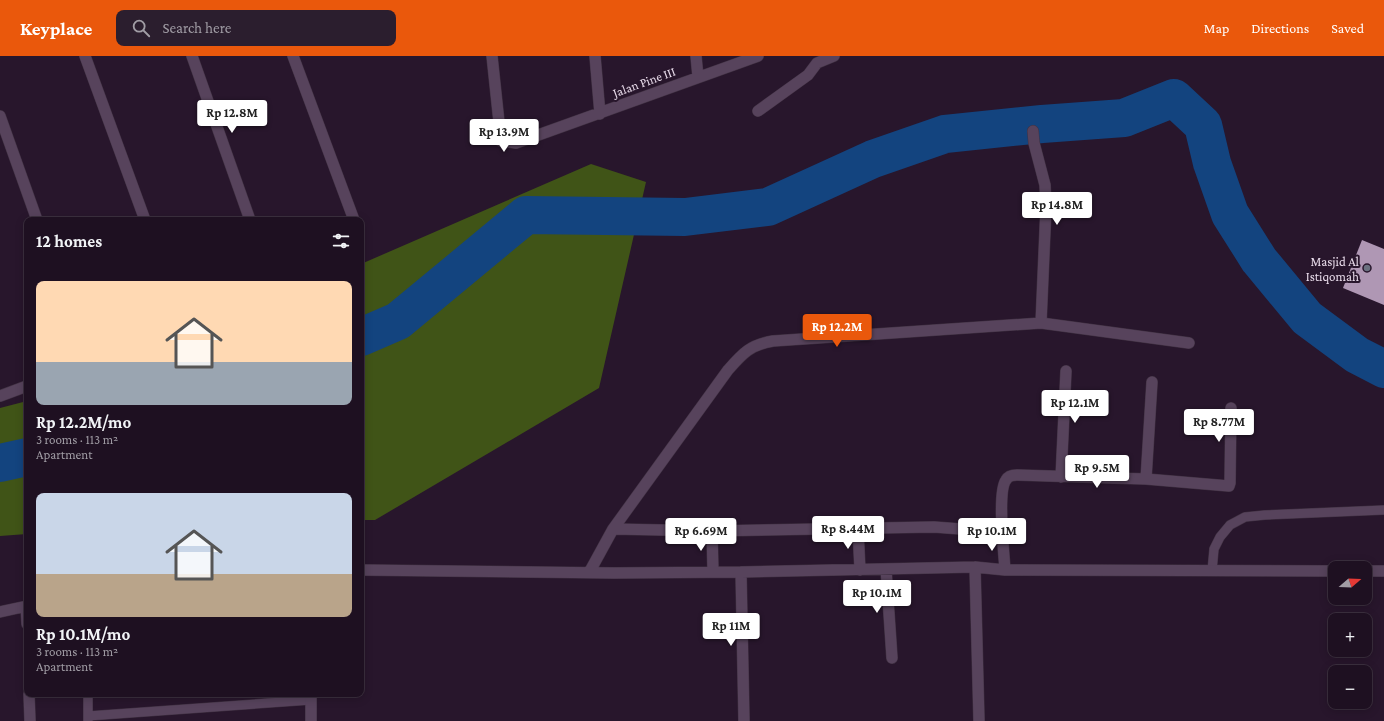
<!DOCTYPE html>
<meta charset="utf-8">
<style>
body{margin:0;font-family:"Crimson Pro",serif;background:#2b1e2e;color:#f1f3f6;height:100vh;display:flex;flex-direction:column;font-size:15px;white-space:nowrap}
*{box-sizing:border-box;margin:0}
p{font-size:13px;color:#a19da5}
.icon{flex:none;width:22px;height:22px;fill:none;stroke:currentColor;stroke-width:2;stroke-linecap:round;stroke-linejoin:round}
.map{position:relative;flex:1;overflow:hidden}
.drawer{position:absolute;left:24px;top:161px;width:340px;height:480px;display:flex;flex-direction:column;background:#1e1021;border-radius:8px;box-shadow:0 2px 10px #0003,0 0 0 1px #3c303f}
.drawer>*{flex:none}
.needle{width:26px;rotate:71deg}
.tools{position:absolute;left:1328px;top:505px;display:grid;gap:8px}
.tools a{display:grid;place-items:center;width:44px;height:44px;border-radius:8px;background:#1e1021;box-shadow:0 2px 10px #0003,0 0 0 1px #3c303f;font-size:20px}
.price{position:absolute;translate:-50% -34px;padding:0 9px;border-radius:4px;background:#fff;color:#222;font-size:13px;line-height:26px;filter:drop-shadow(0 1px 2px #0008)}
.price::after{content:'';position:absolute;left:50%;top:24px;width:12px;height:9px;margin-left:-6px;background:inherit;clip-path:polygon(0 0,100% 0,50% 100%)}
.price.active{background:#ea580c;color:#fff}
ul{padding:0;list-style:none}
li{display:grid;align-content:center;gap:8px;height:212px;padding:0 12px}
li span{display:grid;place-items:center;height:124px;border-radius:8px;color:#555}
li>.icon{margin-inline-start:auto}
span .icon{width:72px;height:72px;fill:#fffc;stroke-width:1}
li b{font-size:17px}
h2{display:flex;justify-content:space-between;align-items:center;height:48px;padding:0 12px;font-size:17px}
header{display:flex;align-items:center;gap:24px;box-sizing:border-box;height:56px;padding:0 20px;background:#ea580c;color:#fff}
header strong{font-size:19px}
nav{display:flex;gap:22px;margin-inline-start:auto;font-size:14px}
.search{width:280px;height:36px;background:#2b1e2e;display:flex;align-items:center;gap:10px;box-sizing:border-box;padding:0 14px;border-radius:8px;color:#a19da5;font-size:15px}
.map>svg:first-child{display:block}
.forest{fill:#405417}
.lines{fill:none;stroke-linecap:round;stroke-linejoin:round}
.river{stroke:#13447f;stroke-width:38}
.building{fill:#af97b4}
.service-casing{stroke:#413243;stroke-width:10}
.minor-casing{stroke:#413243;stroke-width:12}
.service{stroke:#57435c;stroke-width:9}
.minor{stroke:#57435c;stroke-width:11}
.worship-dot{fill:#6b7280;stroke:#28162c;stroke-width:1.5}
.labels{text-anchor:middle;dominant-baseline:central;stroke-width:4;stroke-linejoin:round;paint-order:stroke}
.street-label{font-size:13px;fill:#e9dceb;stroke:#28162c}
.poi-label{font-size:13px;fill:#e9dceb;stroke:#28162c;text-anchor:end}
</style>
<header>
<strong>Keyplace</strong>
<div class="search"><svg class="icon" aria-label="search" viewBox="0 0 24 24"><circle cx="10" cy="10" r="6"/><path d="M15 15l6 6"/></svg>Search here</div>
<nav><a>Map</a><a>Directions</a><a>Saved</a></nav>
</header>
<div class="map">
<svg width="1384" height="665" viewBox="0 0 1384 665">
<rect width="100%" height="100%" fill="#28162c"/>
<path class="forest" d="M 591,108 L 646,126 L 599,332 L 375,464 L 361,464 L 361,208 Z
M 27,345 L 27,478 L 0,480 L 0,352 Z"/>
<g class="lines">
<path class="river" d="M 361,281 L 398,265 L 526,159 L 685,161 L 768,151 L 873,103 L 945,78 L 1042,68 L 1124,62 L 1174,42 L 1203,69 L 1212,107 L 1230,158 L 1259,204 L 1307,262 L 1357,299 L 1384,313
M 0,407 L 27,401"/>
</g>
<path class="building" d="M 1362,184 L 1384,193 L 1384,249 L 1343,232 Z"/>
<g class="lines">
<g class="service-casing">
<path id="service" d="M 1212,515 L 1214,493 L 1220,481 L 1230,469 L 1245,461 L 1265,459 L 1384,454
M 88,660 L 311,644
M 88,665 L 88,638"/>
</g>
<g class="minor-casing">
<path id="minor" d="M 85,0 L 145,164
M 192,0 L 250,164
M 293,0 L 354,164
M 492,0 L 501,85 L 516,87 L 758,0
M 595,0 L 600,58
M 696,0 L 698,21
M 758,55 L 808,19 L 817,7 L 834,0
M 0,60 L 37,164
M 1033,75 L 1034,87 L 1045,129 L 1046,151 L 1041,267
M 0,340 L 27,330
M 1061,421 L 1066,315
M 1146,423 L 1152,326
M 613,473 L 712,475 L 934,471 L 1001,476
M 858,473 L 860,514
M 712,475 L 713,516
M 975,511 L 979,665
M 886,513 L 892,602
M 361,514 L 614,517 L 741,516 L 975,511 L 1005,514 L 1335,515
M 1005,514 C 1004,497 997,436 1006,424 C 1008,420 1012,419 1017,419 L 1146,423 L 1229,430 L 1230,427 L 1231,352
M 590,515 L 613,473 L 728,314 C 743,297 750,289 773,285 L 1041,267 L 1189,287
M 1365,515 L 1384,515
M 741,516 L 744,665
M 26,550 L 27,568
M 0,556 L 27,550
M 29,638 L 30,665
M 311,638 L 311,665"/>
</g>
<use href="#service" class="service"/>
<use href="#minor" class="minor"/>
</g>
<circle class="worship-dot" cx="1367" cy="212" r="4"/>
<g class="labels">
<g class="street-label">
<text transform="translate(644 26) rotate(-20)">Jalan Pine III</text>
</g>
<g class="poi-label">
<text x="1359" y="205">Masjid Al<tspan x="1359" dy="15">Istiqomah</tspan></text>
</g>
</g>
</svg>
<div class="tools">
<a><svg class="needle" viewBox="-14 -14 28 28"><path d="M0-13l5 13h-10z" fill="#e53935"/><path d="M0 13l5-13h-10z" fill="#a19da5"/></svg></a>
<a>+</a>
<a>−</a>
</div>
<b class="price" style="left:232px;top:78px">Rp 12.8M</b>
<b class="price" style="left:504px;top:97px">Rp 13.9M</b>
<b class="price" style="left:1057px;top:170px">Rp 14.8M</b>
<b class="price active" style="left:837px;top:292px">Rp 12.2M</b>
<b class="price" style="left:1075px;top:368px">Rp 12.1M</b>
<b class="price" style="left:1219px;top:387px">Rp 8.77M</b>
<b class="price" style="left:1097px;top:433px">Rp 9.5M</b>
<b class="price" style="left:848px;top:494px">Rp 8.44M</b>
<b class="price" style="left:701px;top:496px">Rp 6.69M</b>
<b class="price" style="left:992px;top:496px">Rp 10.1M</b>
<b class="price" style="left:877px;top:558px">Rp 10.1M</b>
<b class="price" style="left:731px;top:591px">Rp 11M</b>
<section class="drawer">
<h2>12 homes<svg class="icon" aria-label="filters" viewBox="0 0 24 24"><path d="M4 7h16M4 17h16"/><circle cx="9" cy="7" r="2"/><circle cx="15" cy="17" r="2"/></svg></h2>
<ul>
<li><span style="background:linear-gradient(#ffd9b3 65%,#9aa5b1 0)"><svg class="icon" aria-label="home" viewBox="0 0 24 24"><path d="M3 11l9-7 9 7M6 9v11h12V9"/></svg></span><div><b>Rp 12.2M/mo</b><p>3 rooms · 113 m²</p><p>Apartment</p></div></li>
<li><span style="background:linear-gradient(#c9d6e8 65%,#b9a48a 0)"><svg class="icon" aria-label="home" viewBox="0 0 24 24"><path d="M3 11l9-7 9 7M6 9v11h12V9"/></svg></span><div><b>Rp 10.1M/mo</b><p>3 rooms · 113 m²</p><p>Apartment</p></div></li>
</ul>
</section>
</div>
